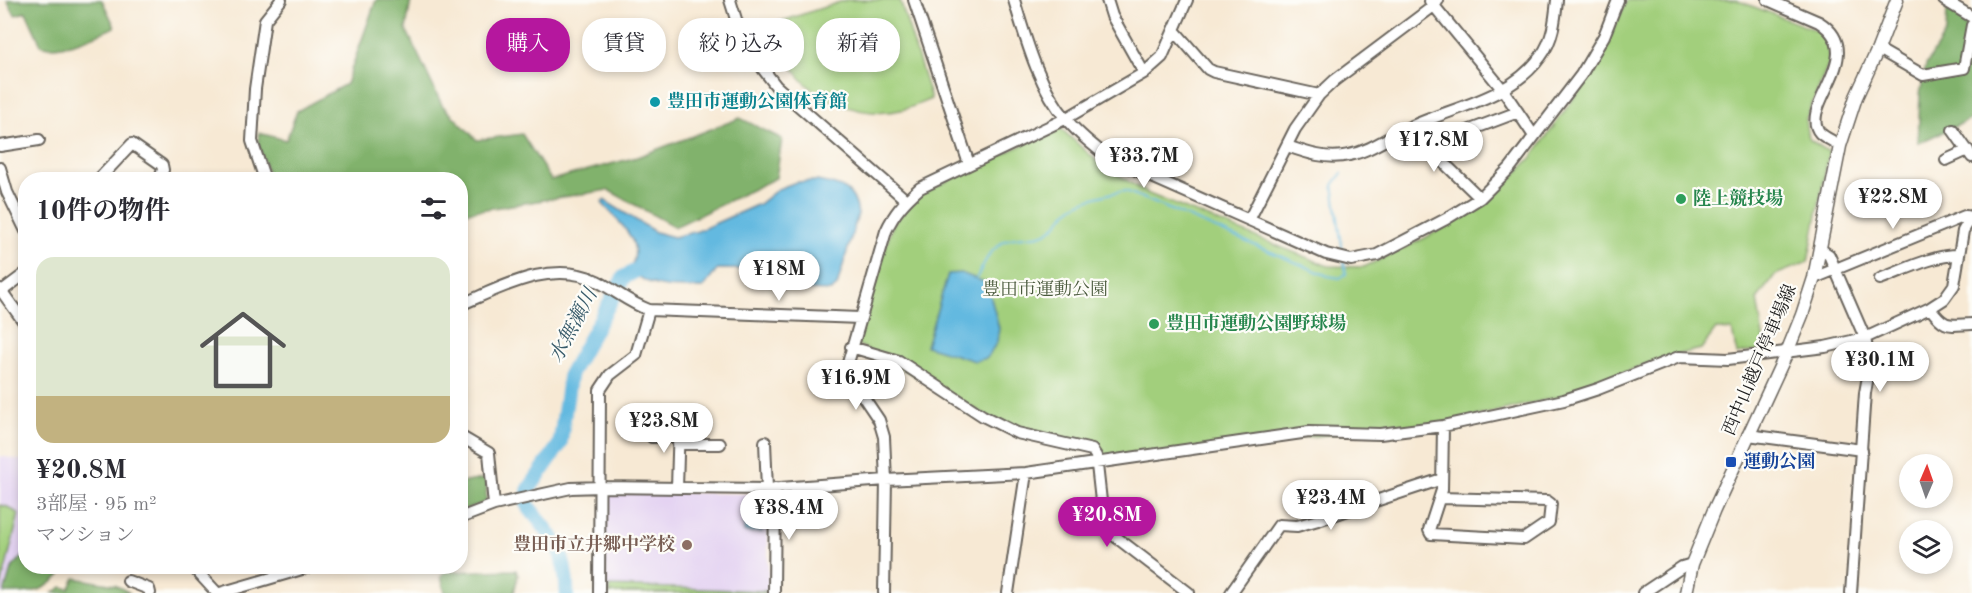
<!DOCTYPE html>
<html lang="ja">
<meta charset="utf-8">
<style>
body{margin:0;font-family:"Old Standard TT","Noto Serif JP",serif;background:#f2f2f3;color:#2b2b33;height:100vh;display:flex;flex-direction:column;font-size:22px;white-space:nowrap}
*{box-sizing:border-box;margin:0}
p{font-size:20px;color:#7c7c81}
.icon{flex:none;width:33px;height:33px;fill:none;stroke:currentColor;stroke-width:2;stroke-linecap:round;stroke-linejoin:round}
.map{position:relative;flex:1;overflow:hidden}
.side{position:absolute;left:18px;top:172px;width:450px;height:402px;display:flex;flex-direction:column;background:#fff;border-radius:24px;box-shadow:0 3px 9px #0003}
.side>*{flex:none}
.top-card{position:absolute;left:486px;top:18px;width:570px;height:54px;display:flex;gap:12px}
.needle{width:39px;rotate:2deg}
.controls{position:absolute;left:1899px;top:454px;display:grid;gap:12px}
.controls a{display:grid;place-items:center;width:54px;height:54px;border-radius:50%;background:#fff;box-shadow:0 3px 9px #0003;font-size:30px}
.price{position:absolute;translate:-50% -51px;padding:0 14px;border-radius:21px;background:#fff;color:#222;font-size:20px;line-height:39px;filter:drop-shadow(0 2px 3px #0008)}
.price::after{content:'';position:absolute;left:50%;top:36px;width:18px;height:14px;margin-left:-9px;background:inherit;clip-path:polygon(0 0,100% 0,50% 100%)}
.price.active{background:#b5179e;color:#fff}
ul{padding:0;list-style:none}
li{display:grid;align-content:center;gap:12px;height:318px;padding:0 18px}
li+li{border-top:2px solid #e1e1e2}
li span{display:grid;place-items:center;height:186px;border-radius:18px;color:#555}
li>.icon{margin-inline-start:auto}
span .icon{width:108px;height:108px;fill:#fffc;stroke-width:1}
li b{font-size:26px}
h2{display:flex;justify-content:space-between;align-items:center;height:72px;padding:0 18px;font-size:26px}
.tag{padding:0 21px;border-radius:24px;background:#fff;box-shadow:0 3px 9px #0003;font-size:21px;line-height:54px}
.tag.active{background:#b5179e;color:#fff}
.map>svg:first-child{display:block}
.built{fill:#e4d3f2}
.green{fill:#a2cf7c;stroke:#5f764c;stroke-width:1.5}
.forest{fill:#81b26c;stroke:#4e6744;stroke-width:1.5}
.water{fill:#63b9e0;stroke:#406a7e;stroke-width:1.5}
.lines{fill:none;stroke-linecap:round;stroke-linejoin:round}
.stream{stroke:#63b9e0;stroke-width:2}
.river{stroke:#63b9e0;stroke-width:15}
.minor-casing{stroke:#69645c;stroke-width:14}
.major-casing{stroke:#69645c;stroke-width:15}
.minor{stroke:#fff;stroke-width:10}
.major{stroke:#fff;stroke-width:12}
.culture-dot{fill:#0f9aa8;stroke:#fdfcf7;stroke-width:2}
.leisure-dot{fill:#2e9e5b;stroke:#fdfcf7;stroke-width:2}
.transit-dot{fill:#1a4fb4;stroke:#fdfcf7;stroke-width:2}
.education-dot{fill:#8d6e63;stroke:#fdfcf7;stroke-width:2}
.labels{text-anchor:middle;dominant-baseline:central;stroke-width:4.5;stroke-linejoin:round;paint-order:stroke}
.culture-label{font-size:18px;font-weight:bold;fill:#0d838f;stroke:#fdfcf7;text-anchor:start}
.leisure-label{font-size:18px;font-weight:bold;fill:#27864d;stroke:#fdfcf7;text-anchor:start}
.park-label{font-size:18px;fill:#4b5b3e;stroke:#fdfcf7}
.street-label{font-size:18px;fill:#1c1c1c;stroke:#fdfcf7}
.transit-label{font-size:18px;font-weight:bold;fill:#164399;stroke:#fdfcf7;text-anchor:start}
.education-label{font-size:18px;font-weight:bold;fill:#785e54;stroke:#fdfcf7;text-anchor:end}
.water-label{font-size:20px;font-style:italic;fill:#385b6a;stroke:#fdfcf7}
</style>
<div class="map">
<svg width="1972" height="593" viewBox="0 0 1972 593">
<rect width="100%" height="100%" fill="#fdfcf7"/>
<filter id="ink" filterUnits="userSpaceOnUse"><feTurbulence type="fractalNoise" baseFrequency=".0167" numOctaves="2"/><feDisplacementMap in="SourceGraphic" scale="12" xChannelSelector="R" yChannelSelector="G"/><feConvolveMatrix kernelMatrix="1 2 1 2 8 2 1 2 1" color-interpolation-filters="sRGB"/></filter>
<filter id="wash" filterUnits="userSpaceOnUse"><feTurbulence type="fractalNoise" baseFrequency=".008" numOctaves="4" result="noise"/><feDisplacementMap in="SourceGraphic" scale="24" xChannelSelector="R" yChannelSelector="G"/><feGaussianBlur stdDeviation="1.35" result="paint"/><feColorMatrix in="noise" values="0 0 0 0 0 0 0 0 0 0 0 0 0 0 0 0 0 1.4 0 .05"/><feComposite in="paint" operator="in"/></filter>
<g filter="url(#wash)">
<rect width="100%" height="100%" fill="#f7e9d4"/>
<path class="built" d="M 0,456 L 25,461 L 25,563 L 17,561 L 11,593 L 0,593 Z
M 611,492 L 764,494 L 768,497 L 768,593 L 605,593 L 606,498 Z"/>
<path class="green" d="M 846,0 L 900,0 L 931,99 C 921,103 911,108 901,110 C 863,119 811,100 792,66 C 784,52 781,37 779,22 Z
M 1627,0 L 1736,0 L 1818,31 L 1828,46 L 1829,63 L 1806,119 L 1809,139 L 1829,152 L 1808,262 L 1775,275 L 1757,299 L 1765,349 L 1737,354 L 1732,330 L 1716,329 L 1701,349 L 1662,358 L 1563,396 L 1439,425 L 1372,430 L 1101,460 L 1097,450 L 1011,429 L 855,343 L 893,224 L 919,195 L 1059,127 L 1099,163 L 1149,194 L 1328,266 L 1364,267 L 1425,238 L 1486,204 L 1532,157 L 1597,65 Z
M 0,505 L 8,507 L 19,514 L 0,591 Z
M 609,586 L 766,591 L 766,593 L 609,593 Z"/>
<path class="forest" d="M 7,0 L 102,0 L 115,27 C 98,34 59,53 41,45 L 26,12 L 15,15 Z
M 376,0 L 411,0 L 406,29 L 442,105 L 477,140 L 522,134 L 551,180 L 637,157 L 740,118 L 782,139 L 776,178 L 675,227 L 608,190 L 461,213 L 460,180 L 339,180 L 333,174 L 270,180 L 258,144 L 259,133 L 286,140 L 297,111 L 346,84 Z
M 1947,9 L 1972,20 L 1972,119 L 1918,143 L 1920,94 L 1926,65 L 1946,32 Z
M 483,479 L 487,480 L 486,502 L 461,511 L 460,483 Z
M 22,557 L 25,557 L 26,567 L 67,567 C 46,593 36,593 4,593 L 11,569 Z
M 516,570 L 518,575 L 514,593 L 445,593 L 441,576 L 445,572 Z
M 75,578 L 115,585 L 130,593 L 53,593 L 62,587 L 69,589 Z"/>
<path class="water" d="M 817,181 C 840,185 855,188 858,214 L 837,286 L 831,291 L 806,290 L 788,270 L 718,269 L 703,288 C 677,288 648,291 630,268 C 646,243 618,221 602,203 L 604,200 L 655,232 L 674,237 L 698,231 L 759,204 L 778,189 L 796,182 Z
M 961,273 L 987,283 L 999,328 L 997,342 L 987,358 L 975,361 L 926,346 L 948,274 Z
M 745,501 L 763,502 L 762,532 L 744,532 Z"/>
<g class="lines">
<path class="stream" d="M 1342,173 L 1333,185 L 1343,253
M 976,279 C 983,266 987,254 999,245 C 1011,234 1029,239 1043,234 C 1055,230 1061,217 1070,209 C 1079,200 1114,192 1126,191 L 1328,276 L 1340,278 L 1346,274 L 1344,262"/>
<path class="river" d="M 567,593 C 565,547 554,539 527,505 L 529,489 L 560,444 L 570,374 L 624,277 L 651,263"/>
</g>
</g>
<g filter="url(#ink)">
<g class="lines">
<g class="minor-casing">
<path id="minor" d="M 730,0 L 739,29 L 763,69 L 776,86 L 906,200
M 914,0 L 969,164
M 1014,0 C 1026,40 1039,88 1067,120 C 1079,135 1094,146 1109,158 L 1326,254 L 1351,260 L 1377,255 L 1446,219 L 1480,198 L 1510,168 L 1581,75 L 1604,36 L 1618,0
M 1107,0 L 1112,16 L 1144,73
M 1768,0 L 1819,22 C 1871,55 1797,106 1820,133 C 1825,138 1834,141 1840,146
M 1944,0 L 1972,17
M 1430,1 L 1503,90 L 1534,136
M 1174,30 L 1208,69 L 1214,72 L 1319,95
M 1878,49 L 1923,75 L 1964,68 L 1972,25
M 1408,128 L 1480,198
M 1953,130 L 1972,157
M 0,146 L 39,140
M 1287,146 C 1307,153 1327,160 1349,155 C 1370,151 1387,138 1406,129 C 1451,107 1510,100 1541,56 C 1553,40 1555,20 1557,0
M 1432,151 L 1465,132 L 1518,112
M 1946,160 L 1968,150
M 0,168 L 7,192 L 26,231
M 98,180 L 132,144 L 162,165 L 163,170 L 159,180
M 265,180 L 252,141 L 255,89 L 265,20 L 281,0
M 1249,220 L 1295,129 L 1319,95 L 1335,80 L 1435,5 L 1438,0
M 1820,249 L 1829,255 L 1865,338 L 1870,365 L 1865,393 L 1851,593
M 1814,278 L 1965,216 L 1971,217
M 1880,279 C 1905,270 1932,255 1959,255
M 0,289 L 26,325
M 2,291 L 26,273
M 460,305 C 502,287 552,259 597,281 C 616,291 628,302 649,310 L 860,318
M 1930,308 C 1946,329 1948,325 1972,324
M 851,347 L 899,361 L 983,416 L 1017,433 L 1092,450 L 1096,456 L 1103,519 L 1108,531 L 1189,593
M 1748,435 L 1862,450
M 460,436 L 489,453 L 494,505
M 652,437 L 678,436
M 765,442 L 767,489
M 678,444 L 720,444
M 677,488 L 679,421
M 1440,498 L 1547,501 L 1551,504 L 1549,522 L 1524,539 L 1431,534 L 1429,530 L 1442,490 L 1443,426
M 460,518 L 494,505 L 571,488 L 601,487 L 767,489 L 886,480 L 1026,473 L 1309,432 L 1380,434 L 1443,426 L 1564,400 L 1598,389 L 1679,357 L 1728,359 L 1825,347 L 1865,338 L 1930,308 L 1944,299 L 1954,285 L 1963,231 L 1972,216
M 193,567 L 217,593
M 128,581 L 149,589 L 150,593
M 220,593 L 309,567
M 599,593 L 600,390 L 610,375 L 636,355 L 649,310
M 774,593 L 775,488
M 884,593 L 886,480 L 884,437 L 879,420 L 854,383 L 848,363 L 886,231 C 894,213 905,201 920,188 L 1065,119 L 1144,73 L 1162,57 L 1187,0
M 1008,593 L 1026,473
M 1231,593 L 1279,525 L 1297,526 L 1318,520 L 1442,479
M 1643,593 L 1682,567 L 1692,564"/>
</g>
<g class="major-casing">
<path id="major" d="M 1686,593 L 1692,564 L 1714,510 L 1787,352 L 1802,315 L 1814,278 L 1840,146 L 1856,97 L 1878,49 L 1897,0"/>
</g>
<use href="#minor" class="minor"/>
<use href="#major" class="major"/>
</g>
</g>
<circle class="culture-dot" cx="655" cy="102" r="6"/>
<g class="leisure-dot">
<circle cx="1681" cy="199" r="6"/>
<circle cx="1154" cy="324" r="6"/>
</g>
<rect class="transit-dot" x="1725" y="456" width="12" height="12" rx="3"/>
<circle class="education-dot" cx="687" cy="545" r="6"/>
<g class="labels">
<g class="culture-label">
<text x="667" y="102">豊田市運動公園体育館</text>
</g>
<g class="leisure-label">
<text x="1693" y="199">陸上競技場</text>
<text x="1166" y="324">豊田市運動公園野球場</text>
</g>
<g class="park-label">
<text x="1045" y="290">豊田市運動公園</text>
</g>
<g class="street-label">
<text transform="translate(1760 360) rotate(-67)">西中山越戸停車場線</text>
</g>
<g class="transit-label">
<text x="1743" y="462">運動公園</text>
</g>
<g class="education-label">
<text x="675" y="545">豊田市立井郷中学校</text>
</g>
<g class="water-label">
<text transform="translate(574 326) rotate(-62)">水無瀬川</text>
</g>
</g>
</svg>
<div class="controls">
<a><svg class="needle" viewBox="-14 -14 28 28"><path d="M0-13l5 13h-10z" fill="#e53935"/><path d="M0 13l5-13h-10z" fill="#7c7c81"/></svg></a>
<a><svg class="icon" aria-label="layers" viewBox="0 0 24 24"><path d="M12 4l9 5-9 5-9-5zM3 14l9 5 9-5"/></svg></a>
</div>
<b class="price" style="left:1434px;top:173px">¥17.8M</b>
<b class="price" style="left:1144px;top:189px">¥33.7M</b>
<b class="price" style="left:1893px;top:230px">¥22.8M</b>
<b class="price" style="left:779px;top:302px">¥18M</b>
<b class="price" style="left:1880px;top:393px">¥30.1M</b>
<b class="price" style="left:856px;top:411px">¥16.9M</b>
<b class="price" style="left:664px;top:454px">¥23.8M</b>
<b class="price" style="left:1331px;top:531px">¥23.4M</b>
<b class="price" style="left:789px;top:541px">¥38.4M</b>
<b class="price active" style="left:1107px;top:548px">¥20.8M</b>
<div class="top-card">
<a class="tag active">購入</a>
<a class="tag">賃貸</a>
<a class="tag">絞り込み</a>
<a class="tag">新着</a>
</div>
<section class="side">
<h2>10件の物件<svg class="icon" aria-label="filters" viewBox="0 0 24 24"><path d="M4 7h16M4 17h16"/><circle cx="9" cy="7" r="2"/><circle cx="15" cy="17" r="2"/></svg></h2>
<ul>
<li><span style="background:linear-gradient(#dfe7d0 75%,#c2b280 0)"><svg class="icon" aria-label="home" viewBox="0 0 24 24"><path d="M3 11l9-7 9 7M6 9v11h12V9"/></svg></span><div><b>¥20.8M</b><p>3部屋 · 95 m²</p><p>マンション</p></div></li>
</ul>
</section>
</div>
